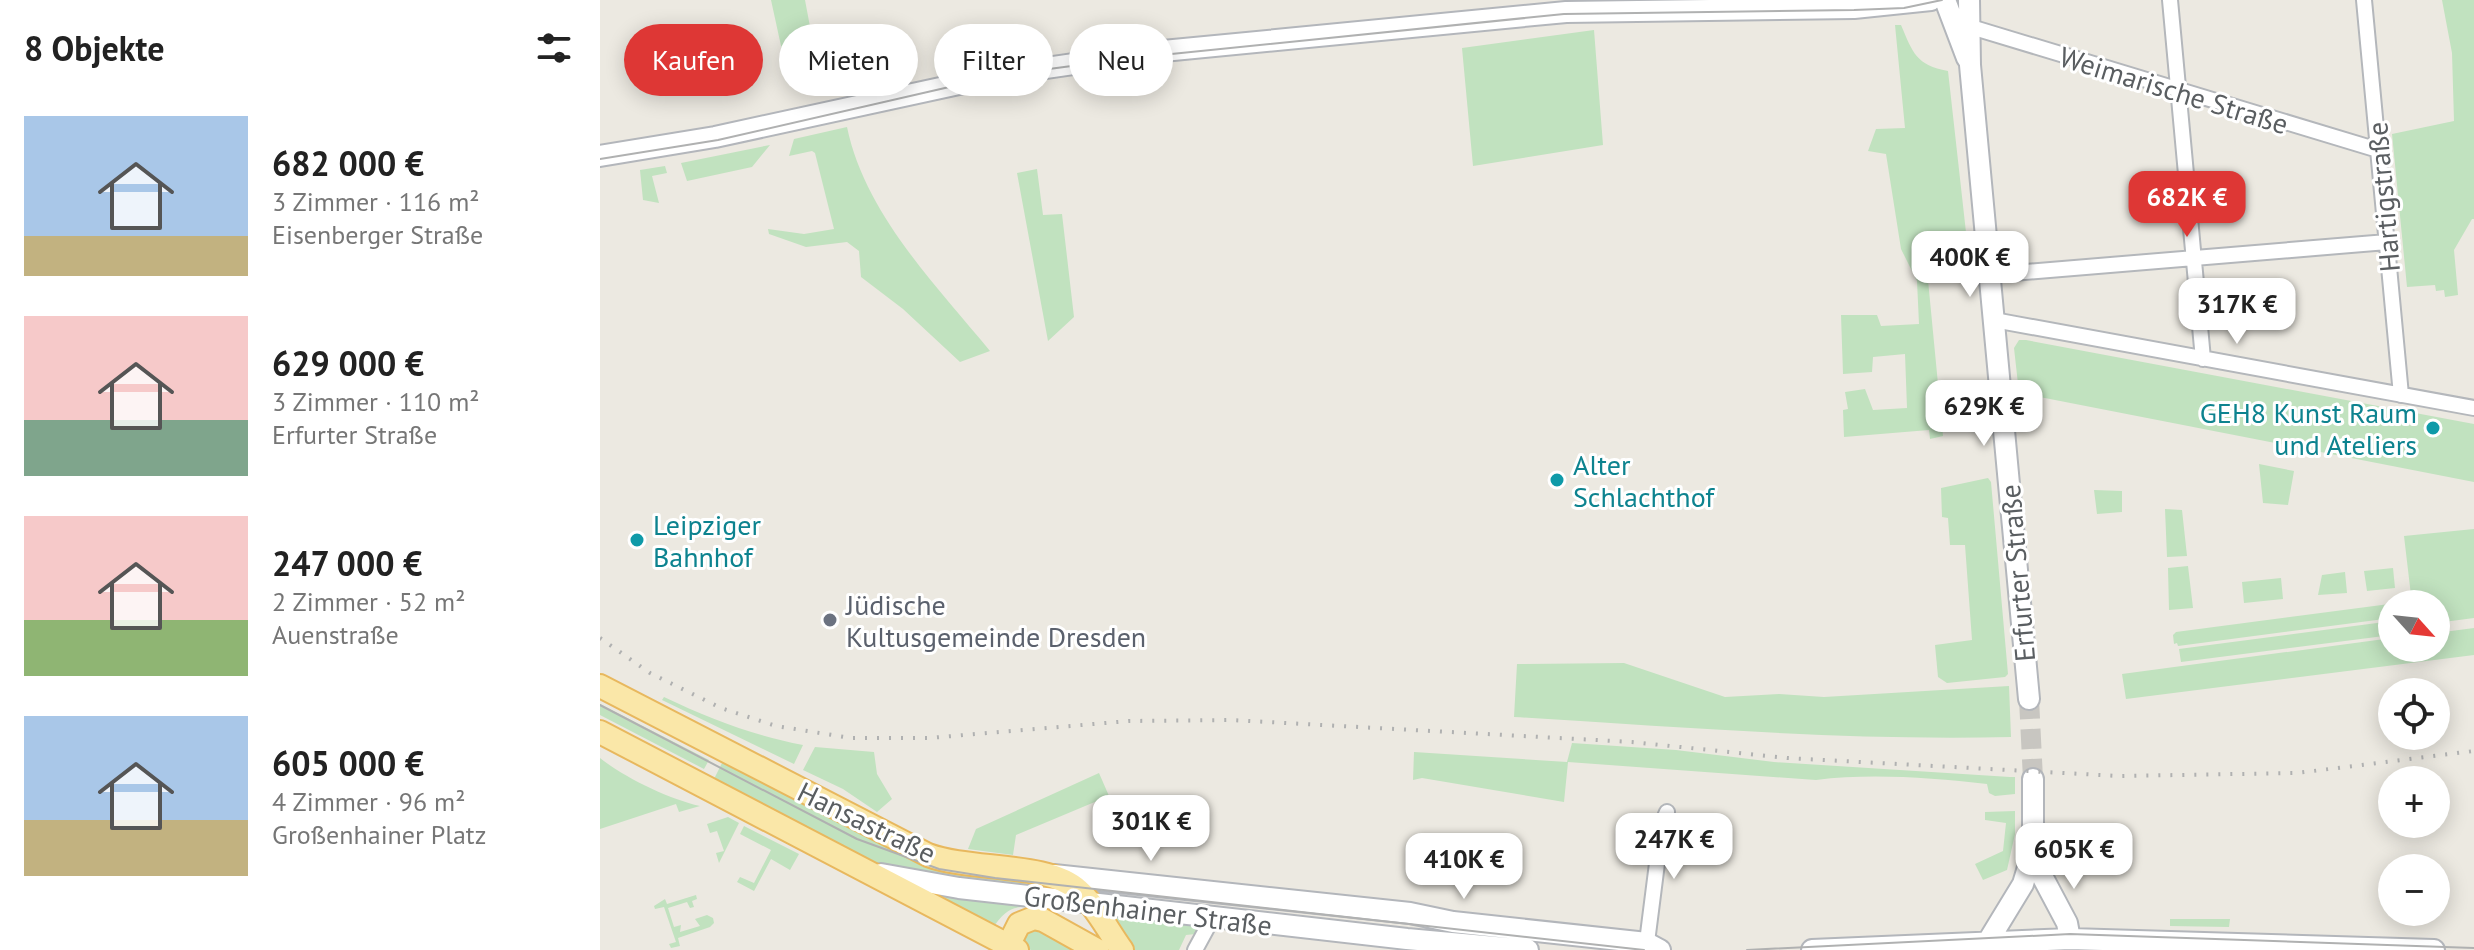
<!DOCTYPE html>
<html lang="de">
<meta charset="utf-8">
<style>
body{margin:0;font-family:"PT Sans",sans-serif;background:#f2f2f2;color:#222;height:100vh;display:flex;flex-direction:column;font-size:30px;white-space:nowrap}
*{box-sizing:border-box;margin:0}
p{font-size:26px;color:#767676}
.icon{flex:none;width:44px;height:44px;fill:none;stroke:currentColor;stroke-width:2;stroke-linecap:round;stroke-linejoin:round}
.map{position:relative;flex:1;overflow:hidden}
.side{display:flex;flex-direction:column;background:#fff;width:600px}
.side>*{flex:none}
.banner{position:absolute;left:24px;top:24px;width:760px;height:72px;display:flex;gap:16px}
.needle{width:52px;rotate:117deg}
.buttons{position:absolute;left:1778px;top:590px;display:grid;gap:16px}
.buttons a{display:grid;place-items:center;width:72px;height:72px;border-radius:50%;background:#fff;box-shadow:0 4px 20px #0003;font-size:40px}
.price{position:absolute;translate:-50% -68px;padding:0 18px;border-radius:16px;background:#fff;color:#222;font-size:26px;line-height:52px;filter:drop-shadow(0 2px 4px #0008)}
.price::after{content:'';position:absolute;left:50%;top:48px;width:24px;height:18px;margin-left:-12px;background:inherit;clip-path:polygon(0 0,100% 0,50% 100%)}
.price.current{background:#de3735;color:#fff}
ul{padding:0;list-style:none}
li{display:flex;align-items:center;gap:24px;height:200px;padding:0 24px}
li span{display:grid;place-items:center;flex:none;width:224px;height:160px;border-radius:0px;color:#555}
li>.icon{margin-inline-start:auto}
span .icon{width:96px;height:96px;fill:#fffc;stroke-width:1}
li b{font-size:34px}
h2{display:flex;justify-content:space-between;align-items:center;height:96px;padding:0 24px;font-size:34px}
.tag{padding:0 28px;border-radius:36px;background:#fff;box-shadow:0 4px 20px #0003;font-size:28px;line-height:72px}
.tag.current{background:#de3735;color:#fff}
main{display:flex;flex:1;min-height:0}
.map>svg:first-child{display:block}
.green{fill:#c1e2bf}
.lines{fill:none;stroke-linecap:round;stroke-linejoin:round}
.secondary-tunnel{stroke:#c8c6c1;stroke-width:20;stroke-dasharray:20 10;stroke-linecap:butt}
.street-casing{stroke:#b4b7bb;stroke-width:18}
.secondary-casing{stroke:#b3b6bb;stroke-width:24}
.primary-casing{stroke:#e8b85e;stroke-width:26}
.street{stroke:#fff;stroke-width:14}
.secondary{stroke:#fff;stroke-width:20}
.primary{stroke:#fae7a8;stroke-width:22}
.tram{stroke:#b0b1b1;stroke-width:2}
.rail{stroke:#b0b1b1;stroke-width:4;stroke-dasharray:2 10;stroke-linecap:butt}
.culture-dot{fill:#0f9aa8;stroke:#fff;stroke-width:3}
.worship-dot{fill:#6b7280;stroke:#fff;stroke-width:3}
.labels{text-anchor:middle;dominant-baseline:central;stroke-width:6;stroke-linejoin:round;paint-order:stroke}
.street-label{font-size:28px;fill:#5a5e61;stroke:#fff}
.culture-label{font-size:28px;fill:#0d838f;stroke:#fff;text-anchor:start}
.worship-label{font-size:28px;fill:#5b616d;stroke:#fff;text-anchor:start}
</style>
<main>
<section class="side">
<h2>8 Objekte<svg class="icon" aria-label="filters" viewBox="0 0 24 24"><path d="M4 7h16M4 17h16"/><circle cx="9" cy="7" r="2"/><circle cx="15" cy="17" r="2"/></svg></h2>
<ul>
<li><span style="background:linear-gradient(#a9c7e8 75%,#c2b280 0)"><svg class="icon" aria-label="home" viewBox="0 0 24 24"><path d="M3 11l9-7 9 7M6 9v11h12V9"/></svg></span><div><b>682 000 €</b><p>3 Zimmer · 116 m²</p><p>Eisenberger Straße</p></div></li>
<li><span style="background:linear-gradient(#f6c9c9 65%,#7fa58c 0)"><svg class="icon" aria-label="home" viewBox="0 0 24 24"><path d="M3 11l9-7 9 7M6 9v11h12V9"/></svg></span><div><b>629 000 €</b><p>3 Zimmer · 110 m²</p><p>Erfurter Straße</p></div></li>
<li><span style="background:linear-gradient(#f6c9c9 65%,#8fb573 0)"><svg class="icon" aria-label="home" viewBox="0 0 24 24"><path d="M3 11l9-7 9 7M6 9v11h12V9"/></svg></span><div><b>247 000 €</b><p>2 Zimmer · 52 m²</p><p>Auenstraße</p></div></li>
<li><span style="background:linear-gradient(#a9c7e8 65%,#c2b280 0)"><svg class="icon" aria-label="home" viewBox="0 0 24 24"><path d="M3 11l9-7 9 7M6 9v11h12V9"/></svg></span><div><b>605 000 €</b><p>4 Zimmer · 96 m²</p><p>Großenhainer Platz</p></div></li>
</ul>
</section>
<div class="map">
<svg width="1874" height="950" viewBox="0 0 1874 950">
<rect width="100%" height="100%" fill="#ece9e1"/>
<path class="green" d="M 171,0 L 205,0 L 214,48 L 183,55 Z
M 1842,0 L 1874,0 L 1874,219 L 1872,219 L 1854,250 L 1858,295 L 1845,297 L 1844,290 L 1836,291 L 1835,285 L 1807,287 L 1792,134 L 1854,121 L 1852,53 Z
M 1295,25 L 1301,25 C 1313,53 1316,65 1348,71 L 1371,277 L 1328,280 L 1343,436 L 1330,439 L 1329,430 L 1244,437 L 1243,410 L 1248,409 L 1245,392 L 1265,389 L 1273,410 L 1307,408 L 1305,354 L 1273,357 L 1272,372 L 1243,374 L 1241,315 L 1277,315 L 1281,326 L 1319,324 L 1317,281 L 1301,249 L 1286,154 L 1268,151 L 1276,129 L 1305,128 Z
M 994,30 L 1003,145 L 873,166 L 862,48 Z
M 247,127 C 265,214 336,285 390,351 L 360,362 L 303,309 L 261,277 L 259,251 L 247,242 L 206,247 L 169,234 L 168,229 L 204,234 L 234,229 L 215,153 L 212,151 L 189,156 L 194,139 Z
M 170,145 L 152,167 L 87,181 L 81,163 Z
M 65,166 L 67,173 L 52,176 L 59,203 L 43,200 L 40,170 Z
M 437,169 L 443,215 L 462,214 L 474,317 L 448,341 L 417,173 Z
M 1419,340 L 1426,340 L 1874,424 L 1874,482 L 1419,393 L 1414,348 Z
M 1659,464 L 1694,471 L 1688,505 L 1663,503 Z
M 1388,478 L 1391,482 L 1408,674 L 1405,677 L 1347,683 L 1338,677 L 1335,645 L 1372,640 L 1365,545 L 1350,545 L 1348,518 L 1342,517 L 1341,488 Z
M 1494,490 L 1522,491 L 1522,512 L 1497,514 Z
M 1565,509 L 1582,510 L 1587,556 L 1567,557 Z
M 1874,529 L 1874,618 L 1836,623 L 1836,604 L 1812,604 L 1804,536 Z
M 1588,566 L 1593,608 L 1569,610 L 1568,568 Z
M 1793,568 L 1795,588 L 1767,591 L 1764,571 Z
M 1745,572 L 1747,593 L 1718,595 L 1722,575 Z
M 1681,578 L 1683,599 L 1644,603 L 1642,582 Z
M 1797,603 L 1792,604 L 1792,618 L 1578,646 L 1577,643 L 1574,644 L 1573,635 L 1576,632 Z
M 1792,621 L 1792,635 L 1581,662 L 1579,649 Z
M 1874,628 L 1874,655 L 1526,699 L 1522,674 L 1792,638 L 1792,648 L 1836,648 L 1836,633 Z
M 1024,663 L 1125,697 L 1179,694 L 1224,697 L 1409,686 L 1411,737 C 1245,741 1080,727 914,717 L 917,664 Z
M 64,697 C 110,719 155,736 203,745 L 194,764 L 62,700 Z
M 0,704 L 109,760 L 104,769 L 0,715 Z
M 972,743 L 1076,750 L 1174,762 L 1410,777 L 1415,777 L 1415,794 L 1395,796 L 1389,793 L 1387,784 C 1331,778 1272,773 1216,780 L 968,762 L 964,802 L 822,778 L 813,780 L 814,752 L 967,762 Z
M 215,747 L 274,752 L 277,774 L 292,799 L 277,812 L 243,789 L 203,770 Z
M 0,758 C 25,778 69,799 100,806 L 79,812 L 76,804 L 0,829 Z
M 124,759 L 289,843 L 426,879 L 425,890 L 299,875 L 111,785 Z
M 499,773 L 509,796 L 416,835 L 413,855 L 368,849 L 376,829 Z
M 1415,811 L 1415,834 L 1407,870 L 1383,880 L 1375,864 L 1403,851 L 1406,823 L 1385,820 L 1385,812 Z
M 128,817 L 139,823 L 119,863 L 116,853 L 124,851 L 117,831 L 110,833 L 107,824 Z
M 144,826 L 199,854 L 190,870 L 171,859 L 154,891 L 137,882 L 140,877 L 154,883 L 171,850 L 140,834 Z
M 323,890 L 441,907 C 414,906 408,906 392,929 Z
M 96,895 L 97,899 L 92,901 L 94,907 L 90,908 L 87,902 L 68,908 L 74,927 L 81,925 L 80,932 L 100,926 L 95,919 L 107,915 L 113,918 L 114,923 L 110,927 L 78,938 L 80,946 L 71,948 L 69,944 L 76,942 L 64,907 L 55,909 L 54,906 L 65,899 L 67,904 Z
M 507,912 L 601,923 L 596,934 L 586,935 L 579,950 L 532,950 Z
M 1570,919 L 1630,919 L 1629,927 L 1570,926 Z
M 429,925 L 484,950 L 431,950 L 424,947 L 420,934 Z"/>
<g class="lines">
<path class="secondary-tunnel" d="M 1429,699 L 1433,779"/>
<g class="street-casing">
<path id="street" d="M 1570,0 L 1603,359
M 1764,0 L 1801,395
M 1371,27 L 1778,150
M 1390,275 L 1787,242
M 1394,320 L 1874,408
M 595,950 L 613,917
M 1046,950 L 1062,824 L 1067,812"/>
</g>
<g class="secondary-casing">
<path id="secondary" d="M 1345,0 L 1367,58
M 1369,0 L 1370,65 L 1429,699
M 0,156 L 115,137 L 405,74 L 563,51 L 966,12 L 1254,8 L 1331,0
M 1433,851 L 1441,874 L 1467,923 L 1470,939
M 281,874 L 359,888 L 807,939 L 928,950
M 454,875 L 810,913 L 853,922 L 1047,943 L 1060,950
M 1387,943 L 1423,884 L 1433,851 L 1433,779
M 1212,950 L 1470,939 L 1834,950"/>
</g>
<g class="primary-casing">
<path id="primary" d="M 0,686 L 328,855 C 370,871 448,862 478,890 C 496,906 508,931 522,950
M 0,732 L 417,950
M 408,946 L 419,924 L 434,918 L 443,920 L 497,950"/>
</g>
<use href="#street" class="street"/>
<use href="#secondary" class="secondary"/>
<use href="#primary" class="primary"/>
<path class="tram" d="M 0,159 L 118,140 L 358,85 L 449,69 L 532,58 L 964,14 L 1254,10 L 1304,8 L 1342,0
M 0,705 L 257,839 L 339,869 L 395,878 L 1044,950
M 1147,950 L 1470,934 L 1874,948"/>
<path class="rail" d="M 0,638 L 50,673 L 121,708 L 176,726 L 251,738 L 329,738 L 529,721 L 631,720 L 1032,742 L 1187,758 L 1519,776 L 1697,773 L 1874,751"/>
</g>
<g class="culture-dot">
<circle cx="1833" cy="428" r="8"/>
<circle cx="957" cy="480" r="8"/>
<circle cx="37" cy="540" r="8"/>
</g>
<circle class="worship-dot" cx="230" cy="620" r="8"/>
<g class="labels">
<g class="street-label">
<text transform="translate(1574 90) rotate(17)">Weimarische Straße</text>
<text transform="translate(1783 197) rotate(-95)">Hartigstraße</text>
<text transform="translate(1417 573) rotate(-95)">Erfurter Straße</text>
<text transform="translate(267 822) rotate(26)">Hansastraße</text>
<text transform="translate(548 910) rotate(7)">Großenhainer Straße</text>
</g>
<g class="culture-label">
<text x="1817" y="412" text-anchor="end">GEH8 Kunst Raum<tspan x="1817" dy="32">und Ateliers</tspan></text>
<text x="973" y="464">Alter<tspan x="973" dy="32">Schlachthof</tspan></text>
<text x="53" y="524">Leipziger<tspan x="53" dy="32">Bahnhof</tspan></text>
</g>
<g class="worship-label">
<text x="246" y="604">Jüdische<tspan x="246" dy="32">Kultusgemeinde Dresden</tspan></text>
</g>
</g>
</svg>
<div class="buttons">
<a><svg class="needle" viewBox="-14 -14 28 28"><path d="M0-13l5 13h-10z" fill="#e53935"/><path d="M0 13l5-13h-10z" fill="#767676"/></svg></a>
<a><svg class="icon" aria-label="locate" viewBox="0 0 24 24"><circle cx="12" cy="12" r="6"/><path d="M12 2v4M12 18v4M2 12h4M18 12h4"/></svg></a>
<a>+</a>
<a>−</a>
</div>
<b class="price current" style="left:1587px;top:239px">682K €</b>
<b class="price" style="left:1370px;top:299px">400K €</b>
<b class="price" style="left:1637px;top:346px">317K €</b>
<b class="price" style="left:1384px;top:448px">629K €</b>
<b class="price" style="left:551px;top:863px">301K €</b>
<b class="price" style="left:1074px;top:881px">247K €</b>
<b class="price" style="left:1474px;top:891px">605K €</b>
<b class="price" style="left:864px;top:901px">410K €</b>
<div class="banner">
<a class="tag current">Kaufen</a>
<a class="tag">Mieten</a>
<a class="tag">Filter</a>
<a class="tag">Neu</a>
</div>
</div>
</main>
